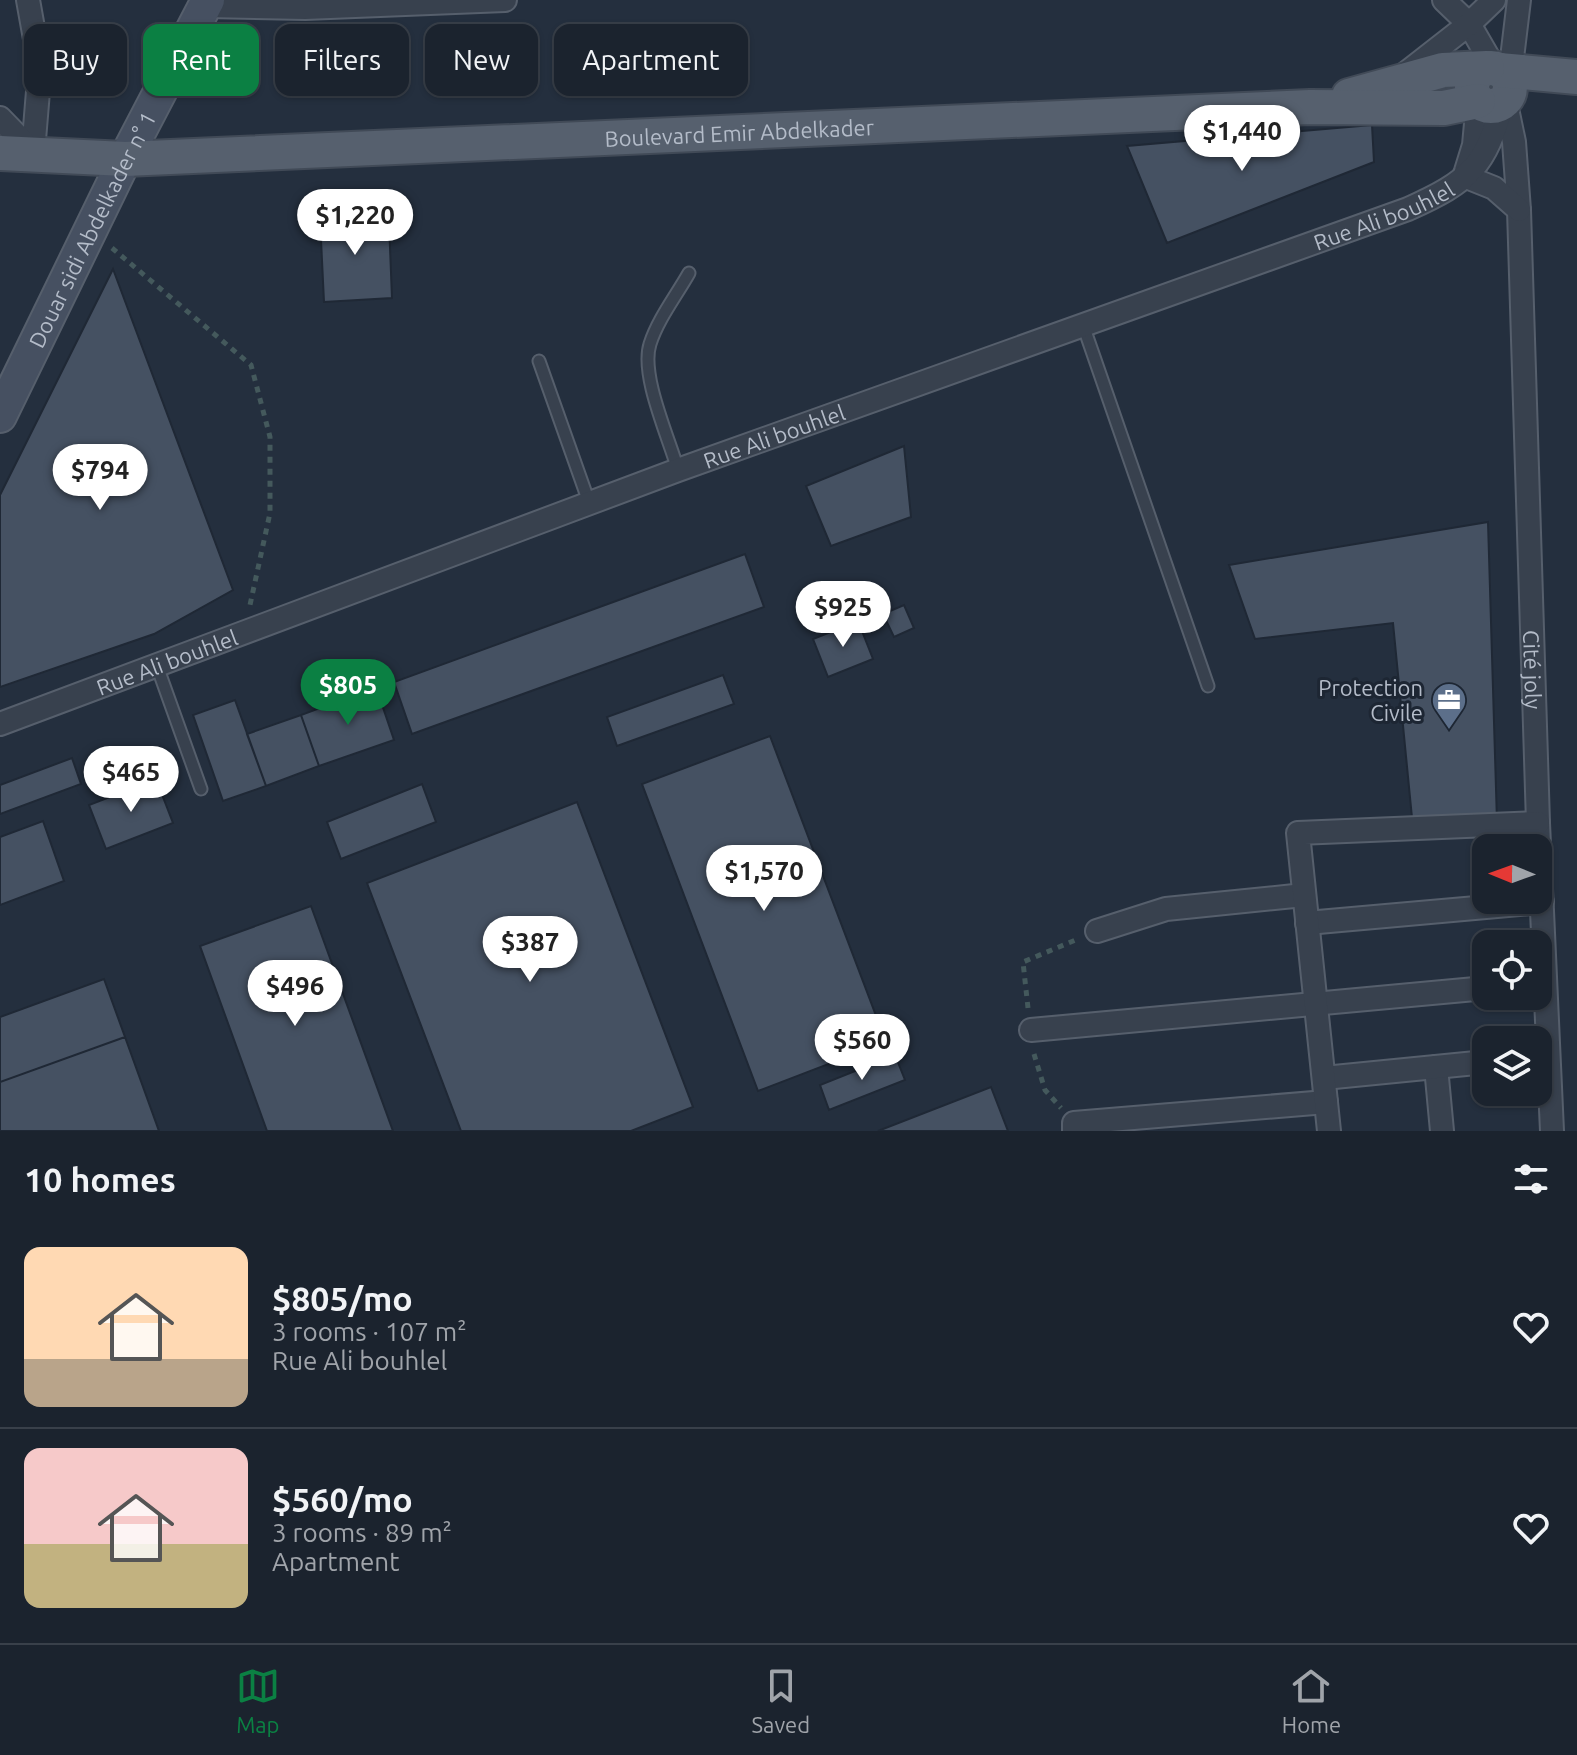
<!DOCTYPE html>
<meta charset="utf-8">
<style>
body{margin:0;font-family:Ubuntu,sans-serif;background:#282f3a;color:#f1f3f6;height:100vh;display:flex;flex-direction:column;font-size:30px;white-space:nowrap}
*{box-sizing:border-box;margin:0}
p{font-size:26px;color:#a0a4aa}
.icon{flex:none;width:44px;height:44px;fill:none;stroke:currentColor;stroke-width:2;stroke-linecap:round;stroke-linejoin:round}
.map{position:relative;height:1131px;overflow:hidden}
.panel{display:flex;flex-direction:column;background:#1b232e;flex:1}
.panel>*{flex:none}
.hud{position:absolute;left:24px;top:24px;width:800px;height:72px;display:flex;gap:16px}
.needle{width:52px;rotate:271deg}
.tools{position:absolute;left:1472px;top:834px;display:grid;gap:16px}
.tools a{display:grid;place-items:center;width:80px;height:80px;border-radius:16px;background:#1b232e;box-shadow:0 2px 6px #0004,0 0 0 2px #39404a;font-size:40px}
.price{position:absolute;translate:-50% -68px;padding:0 18px;border-radius:28px;background:#fff;color:#222;font-size:26px;line-height:52px;filter:drop-shadow(0 2px 4px #0008)}
.price::after{content:'';position:absolute;left:50%;top:48px;width:24px;height:18px;margin-left:-12px;background:inherit;clip-path:polygon(0 0,100% 0,50% 100%)}
.price.active{background:#0b8043;color:#fff}
ul{padding:0;list-style:none}
li{display:flex;align-items:center;gap:24px;height:200px;padding:0 24px}
li+li{border-top:2px solid #39404a}
li span{display:grid;place-items:center;flex:none;width:224px;height:160px;border-radius:16px;color:#555}
li>.icon{margin-inline-start:auto}
span .icon{width:96px;height:96px;fill:#fffc;stroke-width:1}
li b{font-size:34px}
h2{display:flex;justify-content:space-between;align-items:center;height:96px;padding:0 24px;font-size:34px}
.pill{padding:0 28px;border-radius:16px;background:#1b232e;box-shadow:0 2px 6px #0004,0 0 0 2px #39404a;font-size:28px;line-height:72px}
.pill.active{background:#0b8043;color:#fff}
.tabs{display:flex;justify-content:space-around;align-items:center;height:112px;border-top:2px solid #39404a;background:#1b232e;font-size:22px;color:#a0a4aa}
.tabs a{display:grid;justify-items:center;gap:4px}
.tabs .active{color:#0b8043}
.map>svg:first-child{display:block}
.building{fill:#455162;stroke:#1f2835;stroke-width:2}
.lines{fill:none;stroke-linecap:round;stroke-linejoin:round}
.lane-casing{stroke:#565f6c;stroke-width:15}
.street-casing{stroke:#565f6c;stroke-width:26}
.secondary-casing{stroke:#565f6c;stroke-width:36}
.primary-casing{stroke:#414a57;stroke-width:38}
.path{stroke:#44595c;stroke-width:5;stroke-dasharray:6 6;stroke-linecap:butt}
.lane{stroke:#38414e;stroke-width:11}
.street{stroke:#38414e;stroke-width:22}
.secondary{stroke:#465061;stroke-width:32}
.primary{stroke:#56606e;stroke-width:34}
.labels{text-anchor:middle;dominant-baseline:central;stroke-width:6;stroke-linejoin:round;paint-order:stroke}
.street-label{font-size:22px;fill:#b4bcc9;stroke:#1d2633}
.poi-label{font-size:22px;fill:#b4bcc9;stroke:#1d2633;text-anchor:end}
</style>
<div class="map">
<svg width="1577" height="1131" viewBox="0 0 1577 1131">
<rect width="100%" height="100%" fill="#242f3e"/>
<path class="building" d="M 1372,125 L 1374,162 L 1167,243 L 1127,146 Z
M 367,205 L 368,223 L 389,222 L 392,298 L 324,302 L 320,219 L 340,218 L 339,206 Z
M 113,269 L 233,590 L 154,634 L 0,687 L 0,495 Z
M 904,446 L 911,517 L 831,546 L 806,486 Z
M 1488,522 L 1497,822 L 1413,828 L 1393,623 L 1255,639 L 1229,565 Z
M 745,554 L 764,607 L 412,734 L 394,682 Z
M 904,605 L 914,628 L 894,637 L 883,614 Z
M 858,621 L 873,659 L 828,677 L 813,639 Z
M 723,675 L 734,704 L 617,746 L 607,717 Z
M 376,687 L 394,740 L 319,766 L 301,715 Z
M 235,700 L 266,786 L 223,801 L 193,715 Z
M 301,715 L 319,766 L 266,786 L 247,734 Z
M 770,736 L 886,1042 L 758,1091 L 642,784 Z
M 72,758 L 81,784 L 0,814 L 0,785 Z
M 156,779 L 173,823 L 106,849 L 89,805 Z
M 422,784 L 436,822 L 341,859 L 327,822 Z
M 577,802 L 693,1107 L 631,1131 L 461,1131 L 367,883 Z
M 43,821 L 64,881 L 0,905 L 0,837 Z
M 311,906 L 393,1131 L 267,1131 L 200,946 Z
M 104,979 L 125,1037 L 0,1082 L 0,1017 Z
M 125,1037 L 159,1131 L 0,1131 L 0,1082 Z
M 895,1055 L 905,1080 L 829,1110 L 820,1085 Z
M 991,1087 L 1008,1131 L 878,1131 Z"/>
<g class="lines">
<g class="lane-casing">
<path id="lane" d="M 1083,325 L 1208,686
M 539,361 L 590,505
M 678,470 C 669,438 640,375 650,344 C 658,319 676,296 689,273
M 157,666 L 201,789"/>
</g>
<g class="street-casing">
<g id="street">
<path d="M 28,0 L 40,67 L 33,152"/>
<path d="M 1444,0 L 1469,24 L 1495,69"/>
<path d="M 205,6 L 305,8 L 505,0"/>
<path d="M 1405,74 L 1469,24 L 1494,0"/>
<path d="M 1509,83 L 1519,0"/>
<path id="s1" d="M 1505,99 L 1514,142 L 1519,210 L 1538,823 L 1552,1131"/>
<path d="M 0,118 L 33,152"/>
<path d="M 1466,171 L 1474,145 L 1478,102"/>
<path d="M 1464,176 L 1494,188 L 1519,210"/>
<path id="s2" d="M 0,724 L 678,470 L 1408,209 C 1470,181 1485,167 1503,102"/>
<path d="M 1307,923 L 1542,902"/>
<path d="M 1097,931 L 1166,909 L 1304,895"/>
<path d="M 1031,1030 L 1486,988"/>
<path d="M 1436,1067 L 1442,1131"/>
<path d="M 1324,1078 L 1486,1062"/>
<path d="M 1074,1131 L 1074,1123 L 1326,1102"/>
<path d="M 1329,1131 L 1298,833 L 1538,823"/>
</g>
</g>
<g class="secondary-casing">
<g id="secondary">
<path id="s3" d="M 0,416 L 125,159 L 208,0"/>
</g>
</g>
<g class="primary-casing">
<g id="primary">
<circle cx="1491" cy="87" r="19"/>
<path d="M 1499,70 L 1577,77"/>
<path d="M 1349,96 L 1443,70 L 1487,68"/>
<path id="s4" d="M 0,153 L 125,159 L 1310,107 L 1444,108 L 1478,101"/>
</g>
</g>
<path class="path" d="M 112,248 L 251,365 L 270,437 L 270,513 L 250,605
M 1028,1008 L 1023,962 L 1078,939
M 1034,1054 L 1045,1090 L 1061,1108"/>
<use href="#lane" class="lane"/>
<use href="#street" class="street"/>
<use href="#secondary" class="secondary"/>
<use href="#primary" class="primary"/>
</g>
<defs>
<g id="office-pin" transform="scale(1.8)"><path d="M0 17L-7.5 6A9.5 9.5 0 1 1 7.5 6Z" fill="#5c6f8a" stroke="#1d2633"/><path d="M-6-3h4V-5.5h4V-3h4V5H-6ZM-1-4.5V-3h2v-1.5ZM-6 0V1H6V0Z" fill="#fff"/></g>
</defs>
<g fill-rule="evenodd">
<use href="#office-pin" x="1449" y="700"/>
</g>
<g class="labels">
<g class="street-label">
<text stroke="none"><textPath href="#s4" startOffset="740">Boulevard Emir Abdelkader</textPath></text>
<text stroke="none"><textPath href="#s2" startOffset="1474">Rue Ali bouhlel</textPath></text>
<text stroke="none"><textPath href="#s3" startOffset="208">Douar sidi Abdelkader n° 1</textPath></text>
<text stroke="none"><textPath href="#s2" startOffset="826">Rue Ali bouhlel</textPath></text>
<text stroke="none"><textPath href="#s2" startOffset="178">Rue Ali bouhlel</textPath></text>
<text stroke="none"><textPath href="#s1" startOffset="572">Cité joly</textPath></text>
</g>
<g class="poi-label">
<text x="1423" y="687">Protection<tspan x="1423" dy="25">Civile</tspan></text>
</g>
</g>
</svg>
<div class="tools">
<a><svg class="needle" viewBox="-14 -14 28 28"><path d="M0-13l5 13h-10z" fill="#e53935"/><path d="M0 13l5-13h-10z" fill="#a0a4aa"/></svg></a>
<a><svg class="icon" aria-label="locate" viewBox="0 0 24 24"><circle cx="12" cy="12" r="6"/><path d="M12 2v4M12 18v4M2 12h4M18 12h4"/></svg></a>
<a><svg class="icon" aria-label="layers" viewBox="0 0 24 24"><path d="M12 4l9 5-9 5-9-5zM3 14l9 5 9-5"/></svg></a>
</div>
<b class="price" style="left:1242px;top:173px">$1,440</b>
<b class="price" style="left:355px;top:257px">$1,220</b>
<b class="price" style="left:100px;top:512px">$794</b>
<b class="price" style="left:843px;top:649px">$925</b>
<b class="price active" style="left:348px;top:727px">$805</b>
<b class="price" style="left:131px;top:814px">$465</b>
<b class="price" style="left:764px;top:913px">$1,570</b>
<b class="price" style="left:530px;top:984px">$387</b>
<b class="price" style="left:295px;top:1028px">$496</b>
<b class="price" style="left:862px;top:1082px">$560</b>
<div class="hud">
<a class="pill">Buy</a>
<a class="pill active">Rent</a>
<a class="pill">Filters</a>
<a class="pill">New</a>
<a class="pill">Apartment</a>
</div>
</div>
<section class="panel">
<h2>10 homes<svg class="icon" aria-label="filters" viewBox="0 0 24 24"><path d="M4 7h16M4 17h16"/><circle cx="9" cy="7" r="2"/><circle cx="15" cy="17" r="2"/></svg></h2>
<ul>
<li><span style="background:linear-gradient(#ffd9b3 70%,#b9a48a 0)"><svg class="icon" aria-label="home" viewBox="0 0 24 24"><path d="M3 11l9-7 9 7M6 9v11h12V9"/></svg></span><div><b>$805/mo</b><p>3 rooms · 107 m²</p><p>Rue Ali bouhlel</p></div><svg class="icon" aria-label="heart" viewBox="0 0 24 24"><path d="M12 20l-8-8c-3-5 5-10 8-4 3-6 11-1 8 4z"/></svg></li>
<li><span style="background:linear-gradient(#f6c9c9 60%,#c2b280 0)"><svg class="icon" aria-label="home" viewBox="0 0 24 24"><path d="M3 11l9-7 9 7M6 9v11h12V9"/></svg></span><div><b>$560/mo</b><p>3 rooms · 89 m²</p><p>Apartment</p></div><svg class="icon" aria-label="heart" viewBox="0 0 24 24"><path d="M12 20l-8-8c-3-5 5-10 8-4 3-6 11-1 8 4z"/></svg></li>
</ul>
</section>
<nav class="tabs">
<a class="active"><svg class="icon" aria-label="map" viewBox="0 0 24 24"><path d="M3 6l6-2 6 2 6-2v14l-6 2-6-2-6 2zM9 4v14M15 6v14"/></svg>Map</a>
<a><svg class="icon" aria-label="saved" viewBox="0 0 24 24"><path d="M7 4h10v16l-5-4-5 4z"/></svg>Saved</a>
<a><svg class="icon" aria-label="home" viewBox="0 0 24 24"><path d="M3 11l9-7 9 7M6 9v11h12V9"/></svg>Home</a>
</nav>
